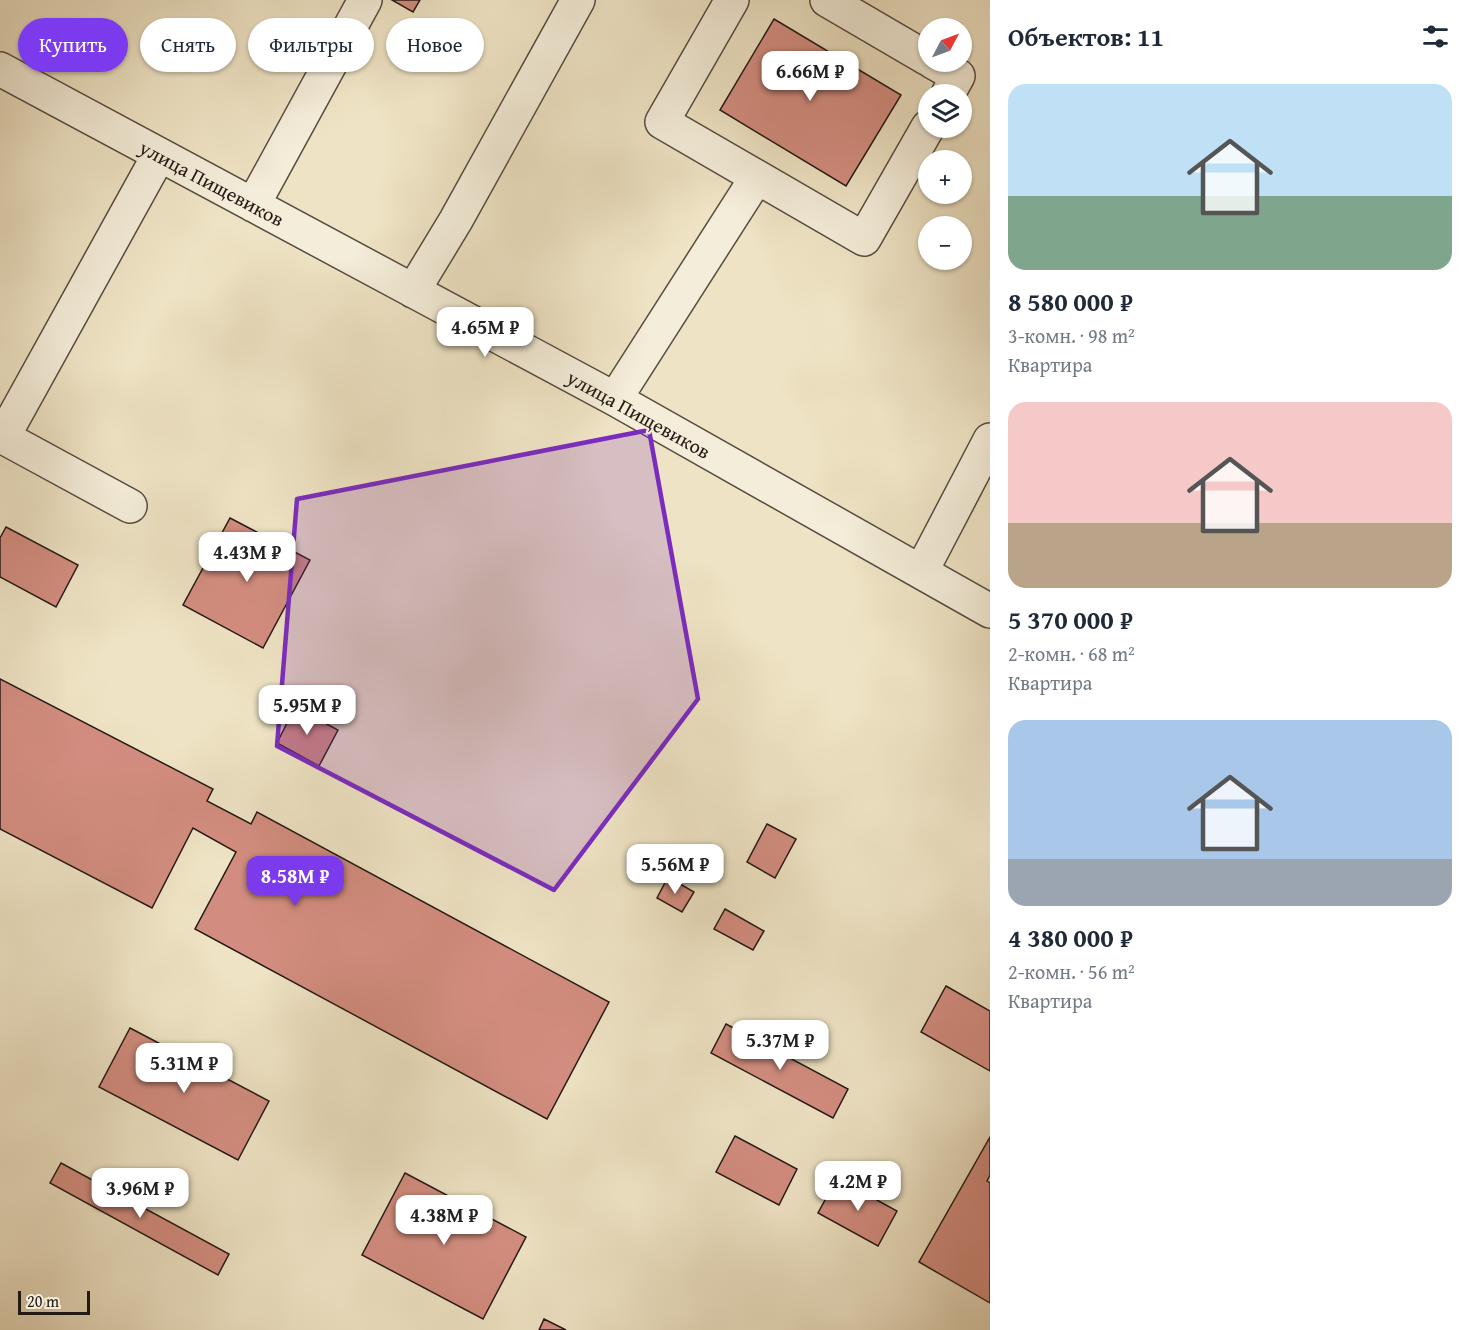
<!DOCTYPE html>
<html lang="ru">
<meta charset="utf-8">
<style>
body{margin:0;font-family:"Gentium Book Plus",serif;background:#f6f6f7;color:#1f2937;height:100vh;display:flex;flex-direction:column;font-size:22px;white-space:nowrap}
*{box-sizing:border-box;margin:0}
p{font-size:20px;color:#747a83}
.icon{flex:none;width:33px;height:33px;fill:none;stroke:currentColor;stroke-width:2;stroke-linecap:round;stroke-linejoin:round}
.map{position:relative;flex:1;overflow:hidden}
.panel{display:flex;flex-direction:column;background:#fff;width:480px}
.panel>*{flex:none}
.banner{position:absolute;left:18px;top:18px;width:570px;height:54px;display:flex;gap:12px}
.needle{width:39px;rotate:49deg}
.tools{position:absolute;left:918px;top:18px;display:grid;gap:12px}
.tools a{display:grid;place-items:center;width:54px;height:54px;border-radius:50%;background:#fff;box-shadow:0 2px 4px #0004;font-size:30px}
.scale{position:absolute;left:18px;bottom:15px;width:72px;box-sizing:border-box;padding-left:6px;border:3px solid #241a14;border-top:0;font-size:16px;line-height:21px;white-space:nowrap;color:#241a14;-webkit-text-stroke:4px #f4edd9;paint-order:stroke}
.price{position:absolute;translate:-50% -51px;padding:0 14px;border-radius:12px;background:#fff;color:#222;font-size:20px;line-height:39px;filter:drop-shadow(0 2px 3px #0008)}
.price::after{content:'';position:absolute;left:50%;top:36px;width:18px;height:14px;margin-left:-9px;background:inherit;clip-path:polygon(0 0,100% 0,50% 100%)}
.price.selected{background:#7c3aed;color:#fff}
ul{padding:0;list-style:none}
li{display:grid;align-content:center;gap:12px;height:318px;padding:0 18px}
li span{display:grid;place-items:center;height:186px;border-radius:18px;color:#555}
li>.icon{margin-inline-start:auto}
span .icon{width:108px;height:108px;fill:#fffc;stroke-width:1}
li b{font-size:26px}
h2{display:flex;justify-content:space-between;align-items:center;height:72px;padding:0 18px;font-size:26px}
.chip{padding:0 21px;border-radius:27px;background:#fff;box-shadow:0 2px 4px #0004;font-size:21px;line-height:54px}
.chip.selected{background:#7c3aed;color:#fff}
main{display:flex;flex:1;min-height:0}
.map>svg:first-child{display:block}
.building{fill:#d38d80;stroke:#241a14;stroke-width:1.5}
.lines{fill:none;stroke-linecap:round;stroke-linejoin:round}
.minor-casing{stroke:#564c40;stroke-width:36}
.minor{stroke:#f4edd9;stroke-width:33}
.marked{fill:#7b2cbf;fill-opacity:0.2;stroke:#7b2cbf;stroke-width:4.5;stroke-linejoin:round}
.labels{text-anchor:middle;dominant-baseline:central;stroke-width:4.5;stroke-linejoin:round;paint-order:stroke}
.street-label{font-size:20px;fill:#241a14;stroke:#f4edd9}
</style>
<main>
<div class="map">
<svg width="990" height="1330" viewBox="0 0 990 1330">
<rect width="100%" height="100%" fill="#eee3c4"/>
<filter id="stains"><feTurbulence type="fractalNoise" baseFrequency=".00333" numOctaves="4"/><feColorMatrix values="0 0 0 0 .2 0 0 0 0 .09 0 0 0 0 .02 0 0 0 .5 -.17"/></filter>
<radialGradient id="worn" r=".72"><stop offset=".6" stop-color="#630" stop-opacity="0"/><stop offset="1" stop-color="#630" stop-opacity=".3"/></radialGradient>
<path class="building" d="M 392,0 L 420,0 L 413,12 Z
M 774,19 L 901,95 L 846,186 L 720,110 Z
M 230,518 L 310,560 L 263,648 L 183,605 Z
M 6,527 L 78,565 L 56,607 L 0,577 L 0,538 Z
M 0,679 L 213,789 L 207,801 L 251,824 L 257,812 L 609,1002 L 547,1119 L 195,929 L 236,852 L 193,828 L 152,908 L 0,829 Z
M 295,707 L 338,730 L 319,766 L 277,743 Z
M 767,824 L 796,839 L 775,878 L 747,862 Z
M 668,877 L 694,892 L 682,912 L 657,898 Z
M 725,909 L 764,931 L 753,950 L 714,929 Z
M 946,986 L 990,1011 L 990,1071 L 921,1032 Z
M 726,1024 L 848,1089 L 833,1118 L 711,1053 Z
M 130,1028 L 269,1101 L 238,1160 L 99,1087 Z
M 735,1136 L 797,1169 L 779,1205 L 716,1172 Z
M 990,1137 L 990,1175 L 987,1181 L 990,1183 L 990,1303 L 919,1262 Z
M 61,1163 L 229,1254 L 218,1275 L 50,1183 Z
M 405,1173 L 526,1237 L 483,1319 L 362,1255 Z
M 837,1178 L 897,1211 L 878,1246 L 818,1213 Z
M 544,1319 L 566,1330 L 539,1330 Z"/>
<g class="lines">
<g class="minor-casing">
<path id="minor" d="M 732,0 L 662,122 L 864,239 L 928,127
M 827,0 L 928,59
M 933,62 L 958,76 L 948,94
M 0,69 L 615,399 L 990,611
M 253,205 L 365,0
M 413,291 L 456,220 L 578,0
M 615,399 L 757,177
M 130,506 L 3,437 L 159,155
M 921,572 L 990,440"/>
</g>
<use href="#minor" class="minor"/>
</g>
<path class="marked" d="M 649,430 L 698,699 L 554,890 L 277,746 L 297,499 Z"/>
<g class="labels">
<g class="street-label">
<text transform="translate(212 183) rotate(28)">улица Пищевиков</text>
<text transform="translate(639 414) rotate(29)">улица Пищевиков</text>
</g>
</g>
<rect width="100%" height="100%" filter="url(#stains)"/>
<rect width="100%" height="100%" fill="url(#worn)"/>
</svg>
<div class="tools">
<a><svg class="needle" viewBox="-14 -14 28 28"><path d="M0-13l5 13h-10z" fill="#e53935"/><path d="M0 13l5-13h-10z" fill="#747a83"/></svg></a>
<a><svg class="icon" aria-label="layers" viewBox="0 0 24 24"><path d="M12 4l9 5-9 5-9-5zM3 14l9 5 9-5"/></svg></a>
<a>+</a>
<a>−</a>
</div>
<div class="scale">20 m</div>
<b class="price" style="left:810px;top:102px">6.66M ₽</b>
<b class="price" style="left:485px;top:358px">4.65M ₽</b>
<b class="price" style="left:247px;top:583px">4.43M ₽</b>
<b class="price" style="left:307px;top:736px">5.95M ₽</b>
<b class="price" style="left:675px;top:895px">5.56M ₽</b>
<b class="price selected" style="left:295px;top:907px">8.58M ₽</b>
<b class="price" style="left:780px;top:1071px">5.37M ₽</b>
<b class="price" style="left:184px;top:1094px">5.31M ₽</b>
<b class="price" style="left:858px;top:1212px">4.2M ₽</b>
<b class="price" style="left:140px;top:1219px">3.96M ₽</b>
<b class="price" style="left:444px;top:1246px">4.38M ₽</b>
<div class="banner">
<a class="chip selected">Купить</a>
<a class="chip">Снять</a>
<a class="chip">Фильтры</a>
<a class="chip">Новое</a>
</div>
</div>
<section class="panel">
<h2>Объектов: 11<svg class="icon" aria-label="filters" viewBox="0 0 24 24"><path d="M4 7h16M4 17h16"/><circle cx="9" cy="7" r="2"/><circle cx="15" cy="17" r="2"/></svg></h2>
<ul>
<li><span style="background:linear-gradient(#bfe0f5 60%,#7fa58c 0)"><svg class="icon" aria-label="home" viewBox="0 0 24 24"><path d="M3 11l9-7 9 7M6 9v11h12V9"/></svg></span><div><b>8 580 000 ₽</b><p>3-комн. · 98 m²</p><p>Квартира</p></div></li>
<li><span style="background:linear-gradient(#f6c9c9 65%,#b9a48a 0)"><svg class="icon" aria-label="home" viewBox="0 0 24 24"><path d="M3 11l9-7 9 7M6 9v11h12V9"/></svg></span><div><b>5 370 000 ₽</b><p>2-комн. · 68 m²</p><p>Квартира</p></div></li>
<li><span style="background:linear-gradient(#a9c7e8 75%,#9aa5b1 0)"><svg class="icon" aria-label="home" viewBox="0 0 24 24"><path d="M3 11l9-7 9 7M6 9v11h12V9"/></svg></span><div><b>4 380 000 ₽</b><p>2-комн. · 56 m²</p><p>Квартира</p></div></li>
</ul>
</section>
</main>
